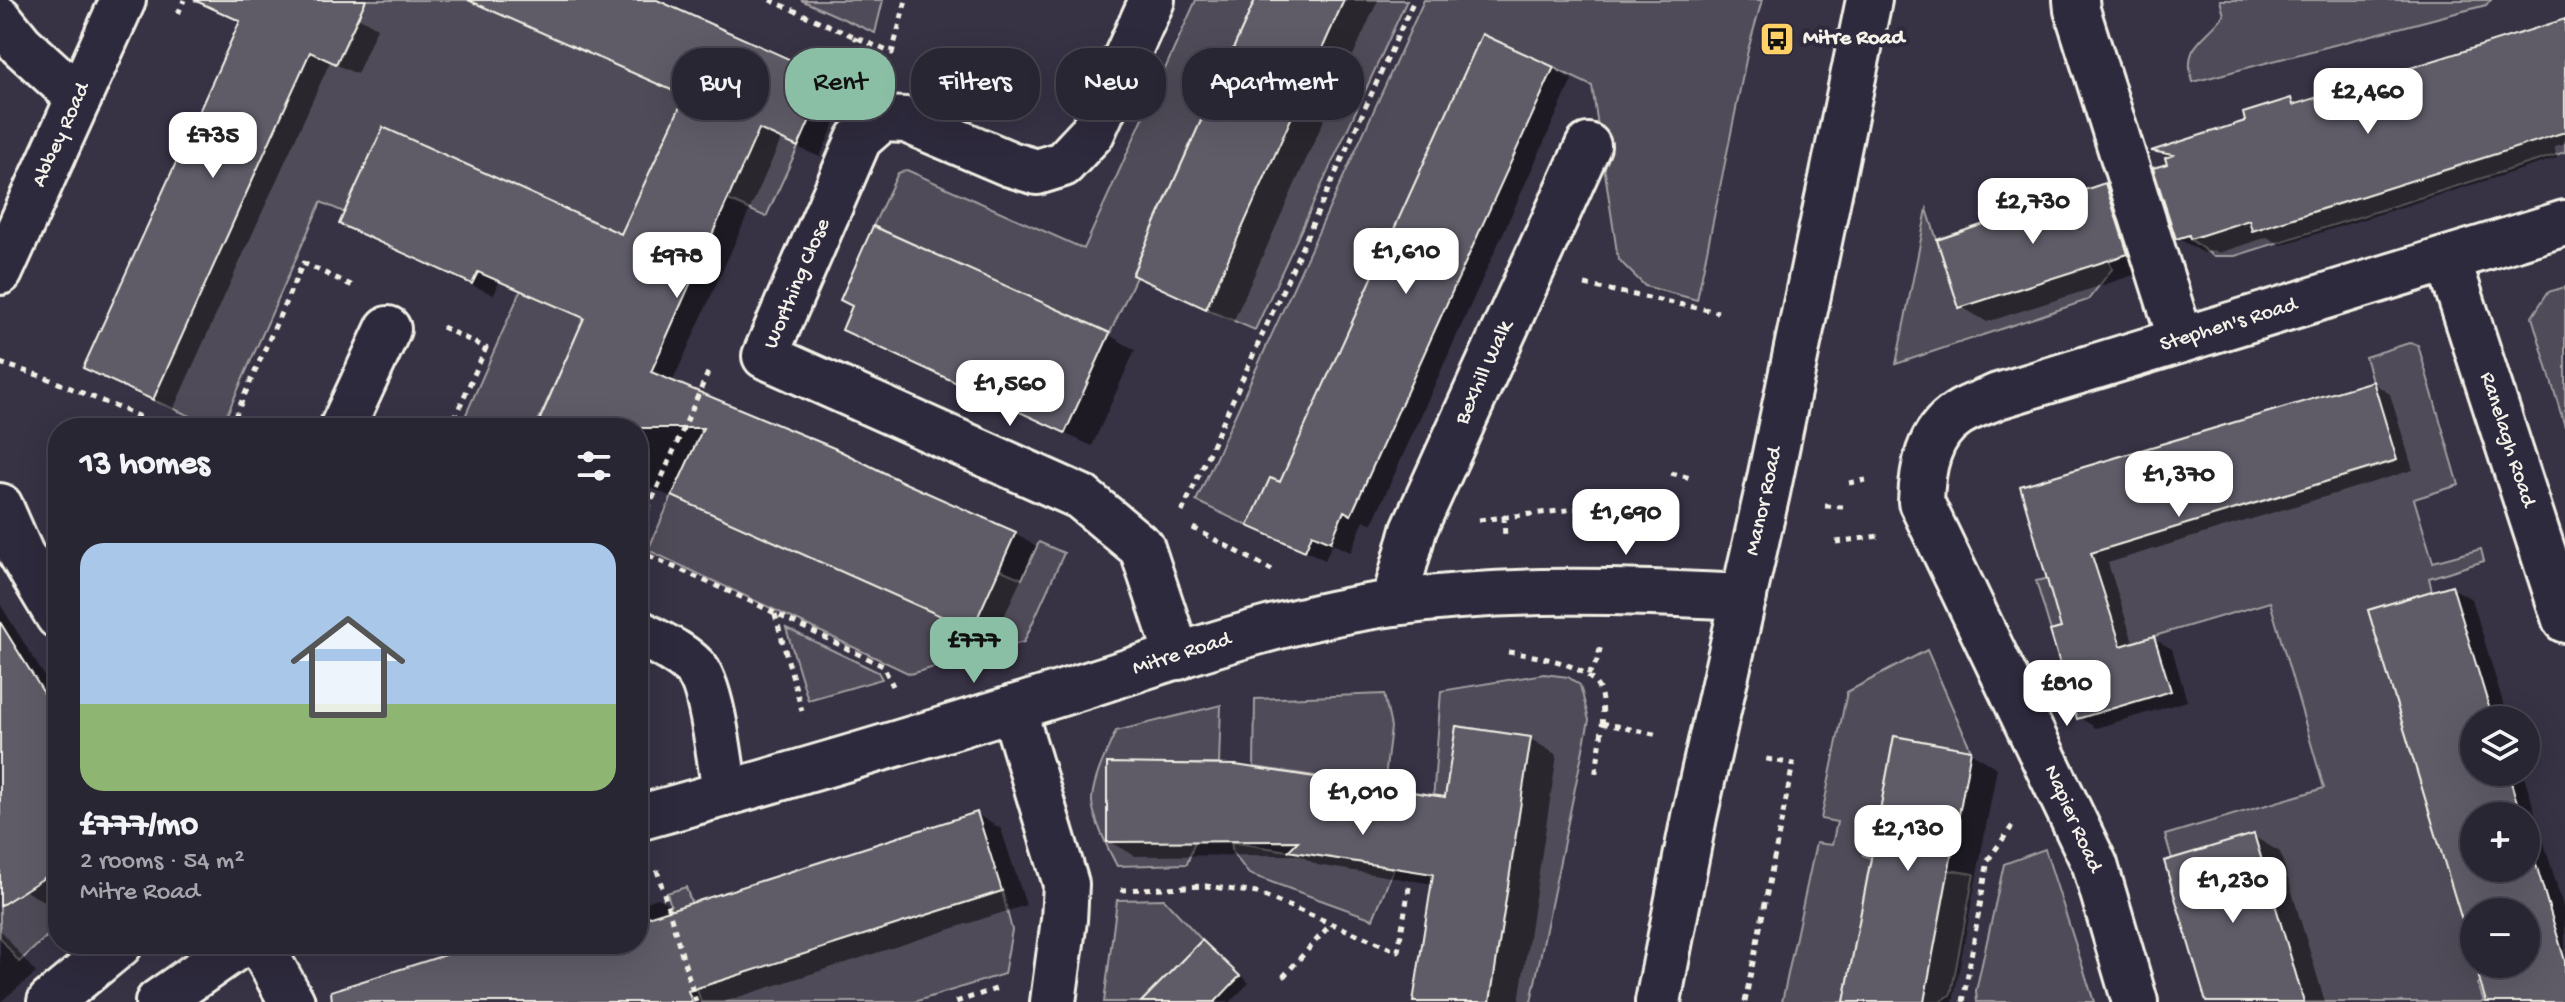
<!DOCTYPE html>
<meta charset="utf-8">
<style>
body{margin:0;font-family:"Gochi Hand",sans-serif;background:#312e3b;color:#f1f3f6;height:100vh;display:flex;flex-direction:column;font-size:30px;white-space:nowrap}
*{box-sizing:border-box;margin:0}
p{font-size:26px;color:#a5a5ac}
.icon{flex:none;width:44px;height:44px;fill:none;stroke:currentColor;stroke-width:2;stroke-linecap:round;stroke-linejoin:round}
.map{position:relative;flex:1;overflow:hidden}
.side{position:absolute;left:48px;top:418px;width:600px;height:536px;display:flex;flex-direction:column;background:#292633;border-radius:32px;box-shadow:0 8px 32px #0002,0 0 0 2px #45434e}
.side>*{flex:none}
.banner{position:absolute;left:672px;top:48px;width:760px;height:72px;display:flex;gap:16px}
.fabs{position:absolute;left:2460px;top:706px;display:grid;gap:16px}
.fabs a{display:grid;place-items:center;width:80px;height:80px;border-radius:50%;background:#292633;box-shadow:0 8px 32px #0002,0 0 0 2px #45434e;font-size:40px}
.price{position:absolute;translate:-50% -68px;padding:0 18px;border-radius:16px;background:#fff;color:#222;font-size:26px;line-height:52px;filter:drop-shadow(0 2px 4px #0008)}
.price::after{content:'';position:absolute;left:50%;top:48px;width:24px;height:18px;margin-left:-12px;background:inherit;clip-path:polygon(0 0,100% 0,50% 100%)}
.price.selected{background:#8abfa5;color:#111}
ul{padding:0;list-style:none}
li{display:grid;align-content:center;gap:16px;height:424px;padding:0 32px}
li+li{border-top:2px solid #45434e}
li span{display:grid;place-items:center;height:248px;border-radius:24px;color:#555}
li>.icon{margin-inline-start:auto}
span .icon{width:144px;height:144px;fill:#fffc;stroke-width:1}
li b{font-size:34px}
h2{display:flex;justify-content:space-between;align-items:center;height:96px;padding:0 32px;font-size:34px}
.pill{padding:0 28px;border-radius:32px;background:#292633;box-shadow:0 8px 32px #0002,0 0 0 2px #45434e;font-size:28px;line-height:72px}
.pill.selected{background:#8abfa5;color:#111}
.map>svg:first-child{display:block}
.green{fill:#504b59;stroke:#a29ea0;stroke-width:2}
.shadow{fill:#0007;fill-rule:evenodd}
.building{fill:#5f5c67;stroke:#f4f1e8;stroke-width:2}
.lines{fill:none;stroke-linecap:round;stroke-linejoin:round}
.minor-casing{stroke:#f4f1e8;stroke-width:50}
.major-casing{stroke:#f4f1e8;stroke-width:50}
.path{stroke:#f4f1e8;stroke-width:5;stroke-dasharray:6 6;stroke-linecap:butt}
.minor{stroke:#2f2a3d;stroke-width:44}
.major{stroke:#2f2a3d;stroke-width:44}
.labels{text-anchor:middle;dominant-baseline:central;stroke-width:8;stroke-linejoin:round;paint-order:stroke}
.poi-label{font-size:22px;font-weight:bold;fill:#f4f1e8;stroke:#2f2a3d;text-anchor:start}
.street-label{font-size:22px;fill:#f4f1e8;stroke:#2f2a3d}
</style>
<div class="map">
<svg width="2565" height="1002" viewBox="0 0 2565 1002">
<rect width="100%" height="100%" fill="#373244"/>
<filter id="ink" filterUnits="userSpaceOnUse"><feTurbulence type="fractalNoise" baseFrequency=".0125" numOctaves="2"/><feDisplacementMap in="SourceGraphic" scale="16" xChannelSelector="R" yChannelSelector="G"/><feConvolveMatrix kernelMatrix="1 2 1 2 8 2 1 2 1" color-interpolation-filters="sRGB"/></filter>
<g filter="url(#ink)">
<path class="green" d="M 334,0 L 470,0 L 798,147 L 766,217 L 653,166 L 535,428 L 460,428 L 521,290 L 321,202 L 221,428 L 218,428 L 153,400 L 310,52 L 337,64 L 359,16 Z
M 801,0 L 883,0 L 875,33 Z
M 1196,0 L 1255,0 L 1132,274 L 1136,277 L 1110,333 L 873,226 L 898,173 L 907,170 L 1084,249 Z
M 1344,0 L 1407,0 L 1255,330 L 1206,309 Z
M 1424,0 L 1762,0 L 1748,50 L 1697,300 L 1645,286 L 1618,259 L 1592,86 L 1482,34 L 1281,482 L 1271,478 L 1248,526 L 1196,501 Z
M 2220,0 L 2490,0 L 2486,5 L 2193,82 C 2181,45 2205,41 2224,15 Z
M 2565,120 L 2565,152 L 2235,256 L 2213,256 L 2190,239 L 2249,220 L 2253,231 L 2349,201 L 2434,161 L 2438,173 L 2531,143 Z
M 1927,209 L 1959,308 L 2109,260 L 2112,269 L 2088,300 L 1896,364 Z
M 2565,287 L 2565,427 L 2532,317 L 2548,292 Z
M 2409,343 L 2418,345 L 2459,485 L 2414,499 L 2433,562 L 2481,549 L 2484,561 L 2429,578 L 2432,591 L 2368,610 L 2481,982 L 2478,984 L 2484,1002 L 2304,1002 L 2254,835 L 2172,859 L 2165,835 L 2324,788 L 2270,602 L 2117,647 L 2106,614 L 2051,631 L 2036,581 L 2096,568 L 2091,551 L 2141,538 L 2396,461 L 2365,357 Z
M 672,496 L 971,630 L 999,569 L 1022,579 L 1039,542 L 1064,553 L 1024,642 L 910,674 L 648,550 Z
M 786,628 L 878,672 L 882,679 L 808,700 Z
M 1927,650 L 1971,750 L 1894,736 L 1877,827 L 1868,827 L 1863,855 L 1871,858 L 1844,1002 L 1782,1002 L 1816,843 L 1832,845 L 1837,822 L 1821,819 L 1847,692 Z
M 1544,674 L 1568,677 L 1580,685 L 1589,720 L 1531,1002 L 1490,1002 L 1531,737 L 1457,726 L 1442,816 L 1432,815 L 1441,691 Z
M 1384,694 L 1391,727 L 1384,786 L 1254,767 L 1255,699 Z
M 1221,705 L 1219,764 L 1107,764 L 1107,842 L 1195,841 L 1187,864 L 1117,866 C 1109,851 1091,814 1092,799 C 1094,776 1107,751 1116,731 Z
M 1231,842 L 1394,868 L 1373,919 L 1249,874 L 1233,853 Z
M 2045,849 L 2094,1002 L 1977,1002 L 1976,991 L 2004,864 Z
M 0,851 L 49,875 L 58,869 L 58,926 L 19,962 L 0,937 Z
M 1949,870 L 1974,874 L 1951,994 L 1940,1002 L 1924,1002 Z
M 686,887 L 717,982 L 1002,891 L 1012,930 L 1004,974 L 914,1002 L 701,1002 L 667,893 Z
M 1164,899 L 1202,940 L 1141,1002 L 1104,1002 L 1117,900 Z"/>
<path class="shadow" d="M 251,0 L 358,0 L 358,17 L 377,28 L 357,74 L 330,62 L 173,410 L 86,368 Z
M 469,0 L 651,0 L 828,79 L 849,91 L 820,157 L 781,140 L 672,383 L 1015,533 L 1036,546 L 993,641 L 638,482 L 638,428 L 537,428 L 586,320 L 499,282 L 494,295 L 363,236 L 342,223 L 622,237 L 686,98 Z
M 1257,0 L 1378,0 L 1233,322 L 1161,289 L 1134,274 Z
M 2565,22 L 2565,143 L 2554,146 L 2557,158 L 2281,245 L 2267,237 L 2219,253 L 2214,250 L 2204,253 L 2177,238 L 2170,165 L 2167,158 L 2156,151 L 2248,122 L 2290,100 L 2299,106 Z
M 1553,68 L 1572,80 L 1372,524 L 1364,520 L 1351,552 L 1332,544 L 1325,560 L 1251,525 L 1282,485 Z
M 2105,185 L 2132,201 L 2153,269 L 1987,322 L 1960,306 Z
M 844,330 L 1109,335 L 1135,350 L 1092,446 L 871,345 Z
M 2373,383 L 2390,394 L 2413,470 L 2108,563 L 2134,645 L 2154,639 L 2172,649 L 2187,701 L 2096,728 L 2079,717 L 2064,629 L 2022,487 Z
M 2452,588 L 2472,599 L 2508,720 L 2474,720 L 2474,772 L 2523,772 L 2565,913 L 2565,1002 L 2487,1002 L 2475,964 L 2526,964 L 2526,912 L 2474,912 L 2474,960 ZM 2474,816 L 2526,816 L 2526,868 L 2474,868 Z
M 0,604 L 58,698 L 58,896 L 47,903 L 27,892 L 0,848 Z
M 1458,728 L 1531,739 L 1557,755 L 1519,1002 L 1415,1002 L 1433,884 L 1317,865 L 1299,855 L 1135,856 L 1109,841 L 1447,799 Z
M 1970,752 L 1997,768 L 1953,1002 L 1846,1002 Z
M 976,814 L 1001,829 L 1026,905 L 723,1002 L 377,1002 L 392,969 L 403,970 L 486,944 L 638,944 L 638,905 L 658,898 L 677,909 Z
M 2253,836 L 2280,852 L 2325,1002 L 2208,1002 Z
M 0,930 L 36,973 L 0,1002 Z
M 1202,942 L 1212,948 L 1249,983 L 1230,1002 L 1144,1002 Z"/>
<path class="building" d="M 194,0 L 366,0 L 336,64 L 310,52 L 153,400 L 83,368 L 240,21 Z
M 468,0 L 657,0 L 829,77 L 798,147 L 759,129 L 651,372 L 834,448 L 905,483 L 1016,532 L 972,630 L 672,496 L 703,428 L 536,428 L 584,318 L 478,272 L 472,284 L 339,224 L 383,127 L 621,234 L 685,96 Z
M 1255,0 L 1344,0 L 1206,309 L 1132,275 Z
M 2565,19 L 2565,132 L 2252,231 L 2249,220 L 2190,239 L 2189,235 L 2176,239 L 2153,168 L 2167,164 L 2165,158 L 2173,155 L 2151,151 L 2245,121 L 2243,113 L 2291,98 L 2293,105 Z
M 1482,34 L 1554,67 L 1351,515 L 1344,511 L 1331,542 L 1312,534 L 1305,551 L 1248,526 L 1270,478 L 1280,482 Z
M 2105,183 L 2128,254 L 1959,308 L 1937,240 Z
M 873,226 L 1110,333 L 1065,433 L 842,330 L 852,306 L 840,300 Z
M 2373,381 L 2397,460 L 2091,553 L 2121,646 L 2154,636 L 2171,691 L 2077,719 L 2050,631 L 2061,628 L 2020,486 Z
M 2452,585 L 2493,720 L 2474,720 L 2474,772 L 2508,772 L 2521,816 L 2474,816 L 2474,868 L 2526,868 L 2526,831 L 2565,961 L 2565,1002 L 2486,1002 L 2475,964 L 2526,964 L 2526,912 L 2474,912 L 2474,960 L 2368,610 Z
M 0,622 L 58,716 L 58,869 L 0,906 Z
M 1456,726 L 1531,737 L 1490,1002 L 1413,1002 L 1433,874 L 1288,851 L 1298,841 L 1107,842 L 1107,763 L 1236,765 L 1445,797 Z
M 1894,736 L 1971,750 L 1950,863 L 1924,1002 L 1844,1002 Z
M 977,812 L 1002,891 L 688,991 L 692,1002 L 332,1002 L 331,991 L 480,944 L 638,944 L 638,920 Z
M 2254,834 L 2292,961 L 2304,1002 L 2206,1002 L 2164,861 Z
M 1202,940 L 1240,976 L 1215,1002 L 1141,1002 Z"/>
<g class="lines">
<g class="minor-casing">
<g id="minor">
<path d="M 1152,0 L 1092,133 L 1063,164 L 1037,172 L 1010,164 L 906,120 L 882,119 L 859,139 L 765,356 L 1081,497 L 1142,548 L 1178,657"/>
<path d="M 2076,0 L 2077,10 L 2181,340"/>
<path d="M 0,19 L 21,45 L 79,98"/>
<path id="s1" d="M 2448,259 L 2565,620"/>
<path id="s2" d="M 0,272 L 123,0"/>
<path d="M 342,428 L 388,329"/>
<path d="M 0,506 L 21,554 L 58,616"/>
<path id="s3" d="M 1394,603 L 1414,529 L 1588,146"/>
<path d="M 638,632 C 657,643 680,652 695,668 C 712,685 721,768 725,794"/>
<path d="M 1013,708 L 1066,884 L 1064,920 L 1053,1002"/>
<path id="s4" d="M 638,818 C 780,779 921,737 1062,693 C 1171,659 1280,618 1394,603 C 1511,587 1627,591 1744,597"/>
<path d="M 260,944 L 292,1002"/>
<path d="M 50,1002 L 120,944"/>
<path d="M 158,1002 L 241,944"/>
<path id="s5" d="M 2135,1002 L 2095,865 L 1921,502 C 1922,469 1928,433 1958,414 C 1970,406 1985,402 1998,396 L 2565,223"/>
</g>
</g>
<g class="major-casing">
<g id="major">
<path id="s6" d="M 1658,1002 L 1694,817 L 1767,493 L 1869,0"/>
</g>
</g>
<path class="path" d="M 770,0 L 892,53 L 906,0
M 178,14 L 184,0
M 835,84 L 856,37
M 1585,285 L 1718,312
M 442,327 L 486,348 L 450,428
M 0,363 L 44,377 L 167,428
M 230,428 L 303,263 L 353,286
M 1671,473 L 1691,478
M 1849,483 L 1866,480
M 1825,506 L 1843,507
M 1182,512 L 1414,0
M 1504,516 L 1505,539
M 1479,520 L 1585,508 L 1612,502
M 1193,528 L 1272,570
M 638,532 L 710,368
M 1623,537 L 1626,523
M 1836,542 L 1879,536
M 638,551 L 750,601 L 883,666 L 893,686
M 775,614 L 802,711
M 1508,652 C 1535,656 1585,662 1599,689 C 1608,710 1598,755 1595,778
M 1588,675 L 1597,661 L 1601,645
M 1602,723 L 1658,735
M 657,870 L 696,1002
M 1121,890 L 1206,886 L 1257,893 L 1398,951 L 1410,882
M 1283,977 L 1331,924
M 956,1002 L 999,988
M 1745,1002 L 1793,764 L 1762,758
M 1963,1002 L 1988,860 L 2013,825"/>
<use href="#minor" class="minor"/>
<use href="#major" class="major"/>
</g>
</g>
<defs>
<g id="bus-square" transform="scale(1.8)"><rect x="-9" y="-9" width="18" height="18" rx="4" fill="#ffd166" stroke="#2f2a3d"/><path d="M-5-6H5V4H4V6H2V4H-2V6H-4V4H-5ZM-3.5-4V0h7V-4ZM-3.5 1.2v1.5H-2V1.2ZM2 1.2v1.5H3.5V1.2Z" fill="#111"/></g>
</defs>
<g fill-rule="evenodd">
<use href="#bus-square" x="1777" y="39"/>
</g>
<g class="labels">
<g class="poi-label">
<text x="1803" y="39">Mitre Road</text>
</g>
<g class="street-label">
<text stroke="none"><textPath href="#s2" startOffset="150">Abbey Road</textPath></text>
<text transform="translate(798 284) rotate(-67)">Worthing Close</text>
<text stroke="none"><textPath href="#s5" startOffset="930">Stephen's Road</textPath></text>
<text stroke="none"><textPath href="#s3" startOffset="248">Bexhill Walk</textPath></text>
<text stroke="none"><textPath href="#s1" startOffset="190">Ranelagh Road</textPath></text>
<text stroke="none"><textPath href="#s6" startOffset="512">Manor Road</textPath></text>
<text stroke="none"><textPath href="#s4" startOffset="568">Mitre Road</textPath></text>
<text transform="translate(2072 819) rotate(66)">Napier Road</text>
</g>
</g>
</svg>
<div class="fabs">
<a><svg class="icon" aria-label="layers" viewBox="0 0 24 24"><path d="M12 4l9 5-9 5-9-5zM3 14l9 5 9-5"/></svg></a>
<a>+</a>
<a>−</a>
</div>
<b class="price" style="left:2368px;top:136px">£2,460</b>
<b class="price" style="left:213px;top:180px">£735</b>
<b class="price" style="left:2033px;top:246px">£2,730</b>
<b class="price" style="left:1406px;top:296px">£1,610</b>
<b class="price" style="left:677px;top:300px">£978</b>
<b class="price" style="left:1010px;top:428px">£1,560</b>
<b class="price" style="left:2179px;top:519px">£1,370</b>
<b class="price" style="left:1626px;top:557px">£1,690</b>
<b class="price selected" style="left:974px;top:685px">£777</b>
<b class="price" style="left:2067px;top:728px">£810</b>
<b class="price" style="left:1363px;top:837px">£1,010</b>
<b class="price" style="left:1908px;top:873px">£2,130</b>
<b class="price" style="left:2233px;top:925px">£1,230</b>
<div class="banner">
<a class="pill">Buy</a>
<a class="pill selected">Rent</a>
<a class="pill">Filters</a>
<a class="pill">New</a>
<a class="pill">Apartment</a>
</div>
<section class="side">
<h2>13 homes<svg class="icon" aria-label="filters" viewBox="0 0 24 24"><path d="M4 7h16M4 17h16"/><circle cx="9" cy="7" r="2"/><circle cx="15" cy="17" r="2"/></svg></h2>
<ul>
<li><span style="background:linear-gradient(#a9c7e8 65%,#8fb573 0)"><svg class="icon" aria-label="home" viewBox="0 0 24 24"><path d="M3 11l9-7 9 7M6 9v11h12V9"/></svg></span><div><b>£777/mo</b><p>2 rooms · 54 m²</p><p>Mitre Road</p></div></li>
</ul>
</section>
</div>
